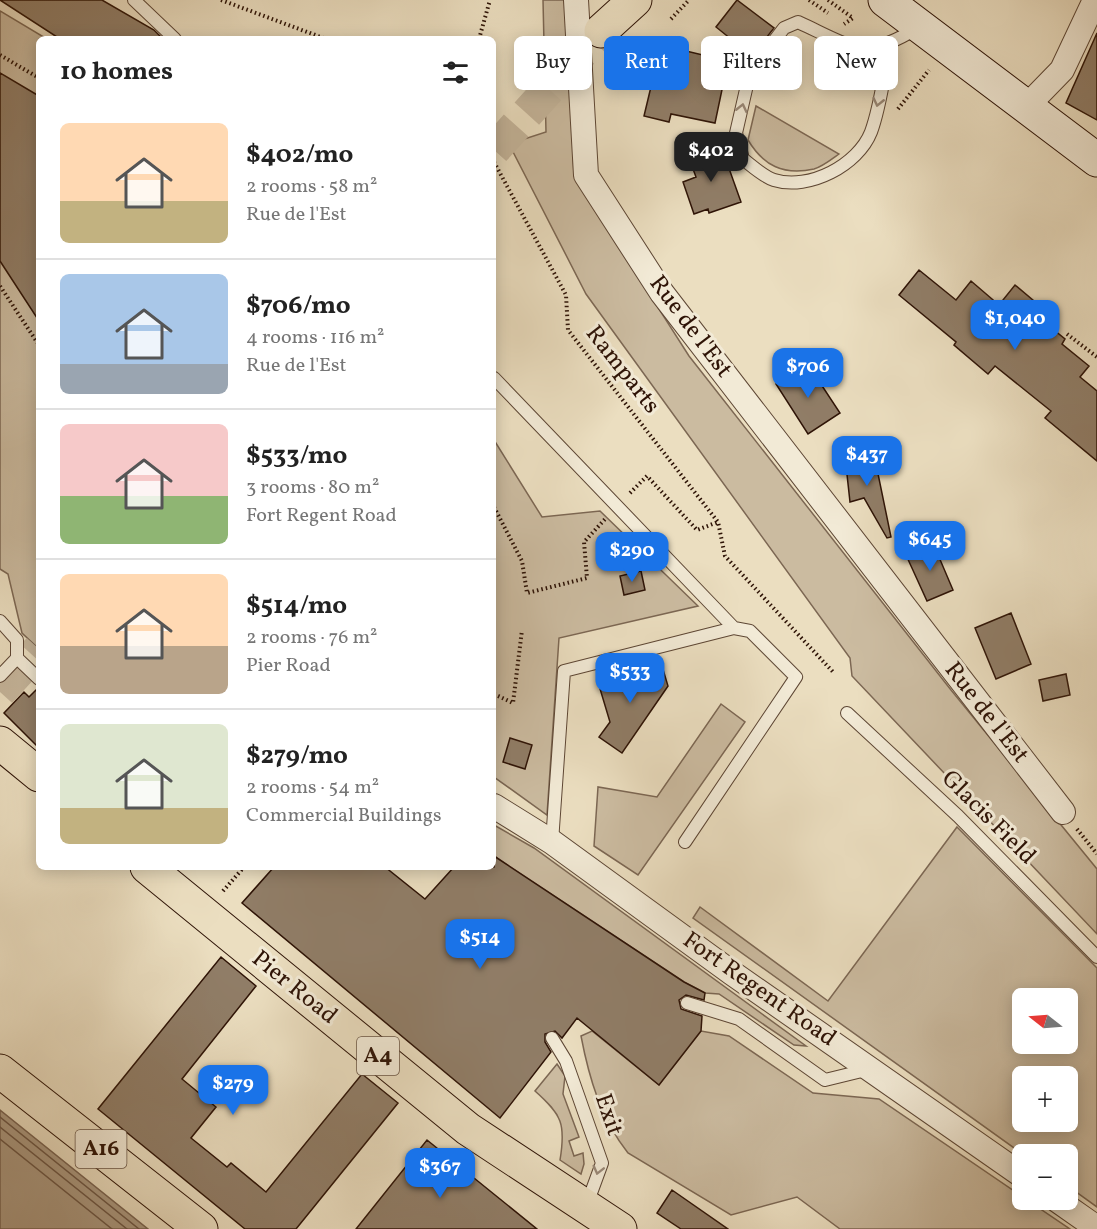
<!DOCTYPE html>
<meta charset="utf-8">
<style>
body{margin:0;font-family:Vollkorn,serif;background:#f2f2f2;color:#222;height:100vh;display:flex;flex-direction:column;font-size:22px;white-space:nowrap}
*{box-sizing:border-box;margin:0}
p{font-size:20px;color:#767676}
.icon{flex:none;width:33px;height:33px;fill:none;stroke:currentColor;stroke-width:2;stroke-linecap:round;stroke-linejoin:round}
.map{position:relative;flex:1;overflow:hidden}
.panel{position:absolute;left:36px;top:36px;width:460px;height:834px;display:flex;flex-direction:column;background:#fff;border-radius:9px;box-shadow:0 3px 15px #0003}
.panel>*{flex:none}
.guide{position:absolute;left:514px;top:36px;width:492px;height:54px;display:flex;gap:12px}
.needle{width:39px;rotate:287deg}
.fabs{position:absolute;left:1012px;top:988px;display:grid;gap:12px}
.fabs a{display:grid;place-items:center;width:66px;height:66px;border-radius:9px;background:#fff;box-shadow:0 3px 15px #0003;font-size:30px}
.price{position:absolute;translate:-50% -51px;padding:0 14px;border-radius:12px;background:#1a73e8;color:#fff;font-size:20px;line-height:39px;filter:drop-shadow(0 2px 3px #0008)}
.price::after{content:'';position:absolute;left:50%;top:36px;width:18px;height:14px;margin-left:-9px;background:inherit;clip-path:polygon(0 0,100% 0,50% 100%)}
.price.on{background:#222;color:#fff}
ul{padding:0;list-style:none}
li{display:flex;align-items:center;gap:18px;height:150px;padding:0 24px}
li+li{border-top:2px solid #e0e0e0}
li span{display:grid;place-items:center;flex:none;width:168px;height:120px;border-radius:9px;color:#555}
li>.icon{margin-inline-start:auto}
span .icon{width:72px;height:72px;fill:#fffc;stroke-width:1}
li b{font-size:26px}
h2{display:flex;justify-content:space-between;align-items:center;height:72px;padding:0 24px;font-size:26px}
.chip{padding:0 21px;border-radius:9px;background:#fff;box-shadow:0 3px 15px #0003;font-size:21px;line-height:54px}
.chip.on{background:#1a73e8;color:#fff}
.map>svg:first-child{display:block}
.green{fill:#cbbba0;stroke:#7c6753;stroke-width:1.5;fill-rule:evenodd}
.water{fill:#ab9981;stroke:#796350;stroke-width:1.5}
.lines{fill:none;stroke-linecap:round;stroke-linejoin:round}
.shore{stroke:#6c5644;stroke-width:1.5}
.building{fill:#907d67;stroke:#2e1306;stroke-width:1.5}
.highway-tunnel{stroke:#c5b59b;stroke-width:33;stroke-dasharray:33 16;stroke-linecap:butt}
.lane-casing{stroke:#5d4634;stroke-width:14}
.street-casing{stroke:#5d4634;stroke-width:26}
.secondary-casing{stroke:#2e1306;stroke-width:35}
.primary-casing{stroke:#2e1306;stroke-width:35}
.highway-casing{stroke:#2e1306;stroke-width:35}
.path{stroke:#2e1306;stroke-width:4;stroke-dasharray:1.5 3;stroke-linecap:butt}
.lane{stroke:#f2ead6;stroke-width:12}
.street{stroke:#f2ead6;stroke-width:24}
.secondary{stroke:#f2ead6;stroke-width:33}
.primary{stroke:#ebdec0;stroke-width:33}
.highway{stroke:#ebdec0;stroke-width:33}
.oneway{stroke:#9a8978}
.labels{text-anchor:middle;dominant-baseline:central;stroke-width:6;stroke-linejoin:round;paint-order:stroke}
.shield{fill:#f2ead6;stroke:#695444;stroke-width:1.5}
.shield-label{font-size:22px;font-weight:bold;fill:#2e1306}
.street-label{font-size:24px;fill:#2e1306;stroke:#f2ead6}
</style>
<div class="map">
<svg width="1097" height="1229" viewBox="0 0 1097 1229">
<rect width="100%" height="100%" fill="#ebdec0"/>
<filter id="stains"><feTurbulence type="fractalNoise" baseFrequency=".00333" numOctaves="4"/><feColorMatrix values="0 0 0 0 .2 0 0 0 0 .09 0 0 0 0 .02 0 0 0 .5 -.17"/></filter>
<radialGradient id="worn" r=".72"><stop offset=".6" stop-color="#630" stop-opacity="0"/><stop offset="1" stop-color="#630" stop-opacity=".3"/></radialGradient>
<path class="green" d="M 543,0 L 567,0 L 574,176 L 689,356 L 951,690 L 1097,869 L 1097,934 L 852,676 L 850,658 L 586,294 L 509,144 L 546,132 Z
M 0,11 L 47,39 L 39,39 L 39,649 L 22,633 L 8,574 L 0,569 Z
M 756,106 L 839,154 C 832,159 822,167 814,169 C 783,176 763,165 748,140 Z
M 494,440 L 542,517 L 600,511 L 698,606 L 559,638 L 547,815 L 494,777 Z
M 721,704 L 745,722 L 638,875 L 594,846 L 598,787 L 657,797 Z
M 494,825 L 534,848 L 806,1046 L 794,1045 L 719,994 L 705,993 L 684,982 L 494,856 Z
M 957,827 L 1097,968 L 1097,1207 L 1068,1186 L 1068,1155 L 1024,1155 L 693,918 L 700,907 L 828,1001 ZM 1023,999 L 1068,999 L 1068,1044 L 1023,1044 ZM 1023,1077 L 1068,1077 L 1068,1122 L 1023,1122 Z
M 592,1031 L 659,1085 L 701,1031 L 729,1036 L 813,1093 L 879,1099 L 1023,1197 L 1023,1200 L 1027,1200 L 1070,1229 L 840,1229 L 797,1197 L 731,1215 L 628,1153 C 601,1119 589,1078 581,1036 Z
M 557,1064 L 565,1076 L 563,1094 L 579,1137 L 569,1141 L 574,1156 L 583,1153 L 584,1164 L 581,1174 L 560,1160 C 566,1124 562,1115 535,1091 Z"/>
<path class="water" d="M 0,1110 L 148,1229 L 0,1229 Z"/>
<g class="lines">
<path class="shore" d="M 0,1117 L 139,1229
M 0,1127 L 127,1229
M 0,1139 L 112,1229"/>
</g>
<path class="building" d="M 0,0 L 102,0 L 154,30 L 163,39 L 60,39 Z
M 737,0 L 774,28 L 752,56 L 716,27 Z
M 1097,33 L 1097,120 L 1066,103 Z
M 661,45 L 728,61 L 715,123 L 671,114 L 669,122 L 644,116 Z
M 0,73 L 39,96 L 39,321 L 0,261 Z
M 721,146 L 741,202 L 709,213 L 708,209 L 694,214 L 683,182 L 696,177 L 689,158 Z
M 919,270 L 956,300 L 971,281 L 999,305 L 1015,285 L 1040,306 L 1033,313 L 1065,339 L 1062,344 L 1089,366 L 1080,377 L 1097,391 L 1097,461 L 1045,418 L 1051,411 L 995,366 L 988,374 L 954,345 L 956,342 L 899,295 Z
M 807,363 L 840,413 L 808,434 L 776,384 Z
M 863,451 L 866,464 L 876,464 L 891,537 L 887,538 L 864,498 L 850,502 L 845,456 Z
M 933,543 L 953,590 L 927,601 L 906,555 Z
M 641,571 L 645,590 L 624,595 L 620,576 Z
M 1011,613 L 1031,664 L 996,679 L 975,628 Z
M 662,666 L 668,686 L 622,753 L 599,737 L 610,722 L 598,682 Z
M 1066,674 L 1070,695 L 1043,701 L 1039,680 Z
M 39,687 L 39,748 L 4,713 L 24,692 L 29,697 Z
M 510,738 L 532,745 L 525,769 L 503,762 Z
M 494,856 L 684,982 L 705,993 L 704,1000 L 686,995 L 679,1000 L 681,1009 L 702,1016 L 701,1031 L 659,1085 L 577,1018 L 562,1038 L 555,1031 L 545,1034 L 545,1042 L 551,1052 L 500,1118 L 242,903 L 274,867 L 385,867 L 425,899 L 454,867 L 494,867 Z
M 221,957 L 256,986 L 182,1079 L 216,1107 L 191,1138 L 227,1167 L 231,1163 L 266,1192 L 362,1074 L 398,1103 L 296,1229 L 245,1229 L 98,1109 Z
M 427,1140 L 537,1229 L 356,1229 Z
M 672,1190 L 728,1229 L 681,1229 L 657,1213 Z"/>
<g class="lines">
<path class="highway-tunnel" d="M 494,150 L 597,36
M 0,692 L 39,649"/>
<g class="lane-casing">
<path id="lane" d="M 134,0 L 175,39
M 890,45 C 884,73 881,105 871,132 C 858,165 809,191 774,180 C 764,177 752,166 743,159 L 736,133 L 750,72 L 784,28 L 798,22 C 851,46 863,62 917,28
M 494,378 L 734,628 L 564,671 L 552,842
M 0,621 L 17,640 L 17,658 L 0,676
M 17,658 L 39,679
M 847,713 L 958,816 L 1097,957
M 685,842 L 796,677 L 750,631 L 734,628
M 687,1003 L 739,1019 L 825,1080 L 870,1069
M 552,1038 L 566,1061 L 602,1163 L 587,1204"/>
</g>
<g class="street-casing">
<path id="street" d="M 576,0 L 586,175 L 662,293 L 1063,812
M 1026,107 L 1062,70 L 1095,0
M 494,806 L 552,842 L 732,973 L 1023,1176
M 1057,1200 L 1097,1228"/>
</g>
<g class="secondary-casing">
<path id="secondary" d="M 885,0 L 1097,160"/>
</g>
<g class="primary-casing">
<path id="primary" d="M 0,743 L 39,775
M 147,867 L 468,1129 L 620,1229
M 0,1071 L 201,1229"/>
</g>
<g class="highway-casing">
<path id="highway" d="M 601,31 L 635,0"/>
</g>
<path class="path" d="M 221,0 L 326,39
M 809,0 L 828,13
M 828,0 L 853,18 L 844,24
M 671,19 L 689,0
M 479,39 L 490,0
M 0,55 L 39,78
M 898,109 L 929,70
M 494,162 L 566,295 L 568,330 L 718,522 L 725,556 L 834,673
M 0,286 L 39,345
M 1067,334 L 1097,357
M 630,493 L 647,476 L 697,530 L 718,522
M 494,507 L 522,561 L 527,593 L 587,578 L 584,542 L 606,518
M 494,694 L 513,703 L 522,630
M 1077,829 L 1097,854
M 223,891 L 244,867"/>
<use href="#lane" class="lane"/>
<use href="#street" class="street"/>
<use href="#secondary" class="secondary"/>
<use href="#primary" class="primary"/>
<use href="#highway" class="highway"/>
</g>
<defs><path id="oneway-chevron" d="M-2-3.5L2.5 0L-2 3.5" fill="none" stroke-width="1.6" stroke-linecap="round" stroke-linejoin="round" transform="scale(1.5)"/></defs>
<g class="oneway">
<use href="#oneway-chevron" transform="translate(878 102) rotate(103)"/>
<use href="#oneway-chevron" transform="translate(742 108) rotate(-77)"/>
<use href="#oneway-chevron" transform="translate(598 1170) rotate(104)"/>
</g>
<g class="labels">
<g class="shield">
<rect x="357" y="1037" width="42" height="38" rx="4.5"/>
<rect x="75.5" y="1130" width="51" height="38" rx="4.5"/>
</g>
<g class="shield-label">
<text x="378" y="1056">A4</text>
<text x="101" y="1149">A16</text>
</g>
<g class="street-label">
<text transform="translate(690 327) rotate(53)">Rue de l'Est</text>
<text transform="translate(622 370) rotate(52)">Ramparts</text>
<text transform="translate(986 713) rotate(52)">Rue de l'Est</text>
<text transform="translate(988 818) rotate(45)">Glacis Field</text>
<text transform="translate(294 988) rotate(39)">Pier Road</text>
<text transform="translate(759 990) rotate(35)">Fort Regent Road</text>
<text transform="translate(608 1115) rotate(71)">Exit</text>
</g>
</g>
<rect width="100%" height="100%" filter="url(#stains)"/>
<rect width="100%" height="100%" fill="url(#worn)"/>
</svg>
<div class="fabs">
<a><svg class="needle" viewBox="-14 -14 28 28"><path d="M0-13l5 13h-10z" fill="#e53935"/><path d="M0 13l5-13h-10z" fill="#767676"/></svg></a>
<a>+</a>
<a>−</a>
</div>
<b class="price on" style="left:711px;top:183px">$402</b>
<b class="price" style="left:1015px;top:351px">$1,040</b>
<b class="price" style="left:808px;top:399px">$706</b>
<b class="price" style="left:867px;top:487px">$437</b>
<b class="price" style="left:930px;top:572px">$645</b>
<b class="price" style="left:632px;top:583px">$290</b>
<b class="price" style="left:630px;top:704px">$533</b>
<b class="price" style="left:480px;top:970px">$514</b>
<b class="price" style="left:233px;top:1116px">$279</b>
<b class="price" style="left:440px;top:1199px">$367</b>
<div class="guide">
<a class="chip">Buy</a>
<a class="chip on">Rent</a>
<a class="chip">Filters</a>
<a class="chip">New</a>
</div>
<section class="panel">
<h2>10 homes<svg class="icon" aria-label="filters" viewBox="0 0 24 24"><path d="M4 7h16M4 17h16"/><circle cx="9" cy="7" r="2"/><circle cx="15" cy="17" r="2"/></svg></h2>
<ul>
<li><span style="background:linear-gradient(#ffd9b3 65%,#c2b280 0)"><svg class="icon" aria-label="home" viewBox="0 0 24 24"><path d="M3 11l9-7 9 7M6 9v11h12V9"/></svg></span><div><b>$402/mo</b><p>2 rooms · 58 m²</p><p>Rue de l'Est</p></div></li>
<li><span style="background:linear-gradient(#a9c7e8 75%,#9aa5b1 0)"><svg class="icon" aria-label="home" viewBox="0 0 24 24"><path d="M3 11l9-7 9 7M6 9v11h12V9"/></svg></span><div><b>$706/mo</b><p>4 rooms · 116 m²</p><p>Rue de l'Est</p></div></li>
<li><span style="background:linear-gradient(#f6c9c9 60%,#8fb573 0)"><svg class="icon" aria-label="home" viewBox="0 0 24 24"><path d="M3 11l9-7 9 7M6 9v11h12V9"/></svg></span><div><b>$533/mo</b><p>3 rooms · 80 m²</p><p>Fort Regent Road</p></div></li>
<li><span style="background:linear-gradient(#ffd9b3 60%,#b9a48a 0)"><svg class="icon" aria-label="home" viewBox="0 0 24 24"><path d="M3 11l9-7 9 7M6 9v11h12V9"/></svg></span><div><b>$514/mo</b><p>2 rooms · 76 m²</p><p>Pier Road</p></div></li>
<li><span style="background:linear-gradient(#dfe7d0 70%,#c2b280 0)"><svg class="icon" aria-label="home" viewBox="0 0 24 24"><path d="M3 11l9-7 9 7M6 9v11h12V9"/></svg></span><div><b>$279/mo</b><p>2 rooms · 54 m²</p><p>Commercial Buildings</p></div></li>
</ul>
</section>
</div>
